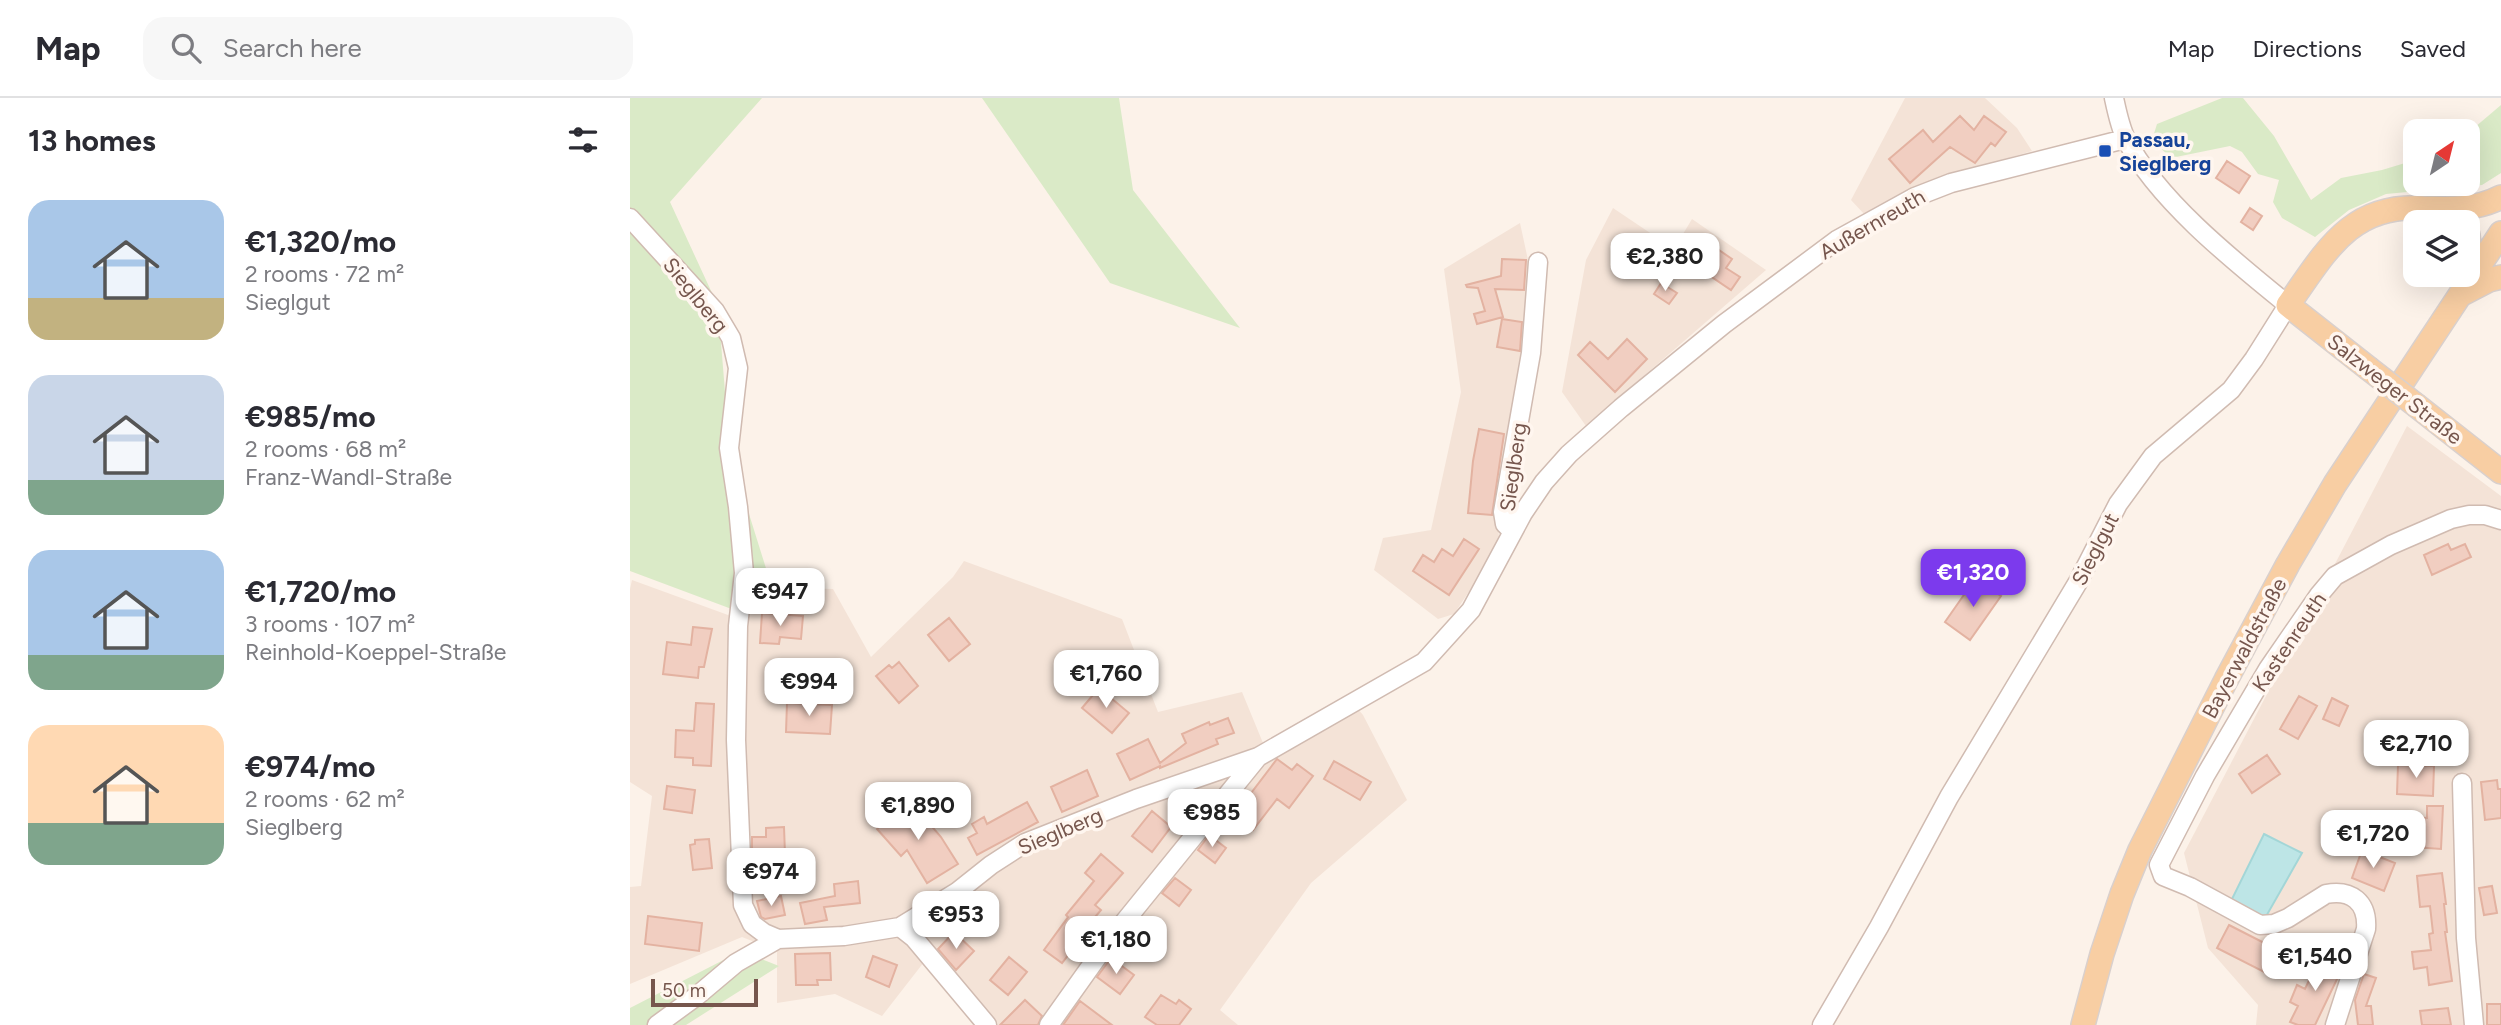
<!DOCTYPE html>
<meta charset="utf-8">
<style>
body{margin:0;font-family:Figtree,sans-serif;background:#f7f7f7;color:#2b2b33;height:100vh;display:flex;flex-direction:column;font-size:26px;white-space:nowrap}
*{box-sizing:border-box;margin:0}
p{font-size:23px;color:#7c7c81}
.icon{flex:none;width:38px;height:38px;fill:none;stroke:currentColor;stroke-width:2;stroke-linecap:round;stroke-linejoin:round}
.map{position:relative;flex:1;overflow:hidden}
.sheet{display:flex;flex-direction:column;background:#fff;width:630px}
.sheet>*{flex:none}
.needle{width:46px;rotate:35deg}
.controls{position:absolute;left:1773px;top:21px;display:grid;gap:14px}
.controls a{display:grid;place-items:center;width:77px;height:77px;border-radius:14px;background:#fff;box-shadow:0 7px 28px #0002;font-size:35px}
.scale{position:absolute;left:21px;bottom:18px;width:107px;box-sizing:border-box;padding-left:7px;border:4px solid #76564d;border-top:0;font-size:19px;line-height:24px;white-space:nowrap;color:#76564d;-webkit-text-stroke:5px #fff6ef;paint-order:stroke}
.price{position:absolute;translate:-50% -60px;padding:0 16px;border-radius:14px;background:#fff;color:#222;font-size:23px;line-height:46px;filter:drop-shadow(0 2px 4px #0008)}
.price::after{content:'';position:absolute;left:50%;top:42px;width:21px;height:16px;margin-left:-10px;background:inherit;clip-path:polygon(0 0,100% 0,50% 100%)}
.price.on{background:#7c3aed;color:#fff}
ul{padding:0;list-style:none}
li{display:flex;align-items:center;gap:21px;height:175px;padding:0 28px}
li span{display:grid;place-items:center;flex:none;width:196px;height:140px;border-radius:21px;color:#555}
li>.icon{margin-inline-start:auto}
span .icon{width:84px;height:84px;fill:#fffc;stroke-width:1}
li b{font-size:30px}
h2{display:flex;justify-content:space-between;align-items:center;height:84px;padding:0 28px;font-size:30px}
header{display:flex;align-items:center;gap:42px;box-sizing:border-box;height:98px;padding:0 35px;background:#fff;border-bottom:2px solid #e1e1e2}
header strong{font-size:33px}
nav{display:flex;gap:38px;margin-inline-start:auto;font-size:24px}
.search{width:490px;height:63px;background:#f7f7f7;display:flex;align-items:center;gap:18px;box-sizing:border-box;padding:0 24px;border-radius:21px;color:#7c7c81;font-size:26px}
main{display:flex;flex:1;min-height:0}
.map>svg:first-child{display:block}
.residential{fill:#f4e3d7}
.green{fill:#daeac7}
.water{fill:#bde5e6;stroke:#a3d6d7;stroke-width:2}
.building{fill:#f1cec1;stroke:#e3b2a1;stroke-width:2}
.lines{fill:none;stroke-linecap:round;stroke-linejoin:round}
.minor-casing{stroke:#d0bbb1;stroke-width:21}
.major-casing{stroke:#d9d0cd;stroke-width:26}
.minor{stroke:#fff;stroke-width:18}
.major{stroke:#f8cea3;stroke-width:23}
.major-bridge-casing{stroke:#d9d0cd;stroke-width:26;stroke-linecap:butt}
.major-bridge{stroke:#f8cea3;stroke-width:23}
.transit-dot{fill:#1a4fb4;stroke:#fff6ef;stroke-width:2.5}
.labels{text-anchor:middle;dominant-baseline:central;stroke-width:7;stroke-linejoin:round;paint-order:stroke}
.transit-label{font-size:21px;font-weight:bold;fill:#164399;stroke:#fff6ef;text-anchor:start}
.street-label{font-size:21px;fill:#76564d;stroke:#fff6ef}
</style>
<header>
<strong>Map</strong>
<div class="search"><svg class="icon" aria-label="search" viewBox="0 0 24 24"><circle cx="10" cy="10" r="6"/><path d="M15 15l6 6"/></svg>Search here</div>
<nav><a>Map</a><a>Directions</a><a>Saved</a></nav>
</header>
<main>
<section class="sheet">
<h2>13 homes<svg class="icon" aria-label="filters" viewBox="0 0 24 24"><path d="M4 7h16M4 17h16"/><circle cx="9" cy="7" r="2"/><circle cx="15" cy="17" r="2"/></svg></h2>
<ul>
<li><span style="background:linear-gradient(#a9c7e8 70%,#c2b280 0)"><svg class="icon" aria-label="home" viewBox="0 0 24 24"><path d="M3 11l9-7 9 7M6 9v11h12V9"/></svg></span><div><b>€1,320/mo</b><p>2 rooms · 72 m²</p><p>Sieglgut</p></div></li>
<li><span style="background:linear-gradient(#c9d6e8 75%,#7fa58c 0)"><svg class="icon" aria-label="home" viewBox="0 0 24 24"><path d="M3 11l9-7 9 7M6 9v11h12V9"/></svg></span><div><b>€985/mo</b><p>2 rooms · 68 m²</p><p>Franz-Wandl-Straße</p></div></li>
<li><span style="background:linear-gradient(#a9c7e8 75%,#7fa58c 0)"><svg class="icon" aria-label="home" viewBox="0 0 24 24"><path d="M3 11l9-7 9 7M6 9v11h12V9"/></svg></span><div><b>€1,720/mo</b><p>3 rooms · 107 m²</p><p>Reinhold-Koeppel-Straße</p></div></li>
<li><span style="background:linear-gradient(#ffd9b3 70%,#7fa58c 0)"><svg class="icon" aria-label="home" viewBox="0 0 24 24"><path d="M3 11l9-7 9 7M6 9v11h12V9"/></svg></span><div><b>€974/mo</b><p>2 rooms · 62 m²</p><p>Sieglberg</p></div></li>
</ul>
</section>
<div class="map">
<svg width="1871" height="927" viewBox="0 0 1871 927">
<rect width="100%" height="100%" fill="#fcf2e9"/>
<path class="residential" d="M 1275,0 L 1355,0 L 1387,30 L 1402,53 L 1302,83 L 1235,117 L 1221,102 Z
M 983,110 L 1044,151 L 1062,121 L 1136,172 L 956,328 L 932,294 L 956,162 Z
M 890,125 L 901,176 L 891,277 L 867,423 L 870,447 L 824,516 L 808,521 L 744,472 L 753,440 L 801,432 L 831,294 L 814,171 Z
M 1777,328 L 1871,398 L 1871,927 L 1626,927 L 1628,907 L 1578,850 L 1554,755 Z
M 334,463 L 492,521 L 528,614 L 612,594 L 633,645 L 720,602 L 733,617 L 777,702 L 681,785 L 590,912 L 608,927 L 343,927 L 294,864 L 252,918 L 205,896 L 147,905 L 147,853 L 112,839 L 0,886 L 0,789 L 11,788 L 22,698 L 0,684 L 0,491 L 2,482 L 98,517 L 144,489 L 203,491 L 241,559 L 323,479 Z"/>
<path class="green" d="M 0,0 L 132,0 L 40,104 L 88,208 L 100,355 L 139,480 L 115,516 L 0,473 Z
M 352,0 L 489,0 L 503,92 L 610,230 L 480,185 Z
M 1592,0 L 1613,0 L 1644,38 L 1681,102 L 1711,80 L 1752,72 L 1785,62 L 1785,86 L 1838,86 L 1838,35 L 1871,7 L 1871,75 L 1852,87 L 1756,96 L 1719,112 L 1685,139 L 1652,120 L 1643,104 L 1649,82 L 1628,76 L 1612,54 L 1600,48 L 1541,60 L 1522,42 L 1527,26 Z
M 111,853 L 149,868 L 56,927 L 0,927 L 0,910 Z"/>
<path class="water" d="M 1634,736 L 1672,755 L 1634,822 L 1601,803 Z"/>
<path class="building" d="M 1330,18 L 1344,32 L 1354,18 L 1376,34 L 1365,48 L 1361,45 L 1345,65 L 1320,49 L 1280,85 L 1259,61 L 1293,32 L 1303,44 Z
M 1597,63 L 1620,78 L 1609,95 L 1586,80 Z
M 1620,110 L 1632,118 L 1623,132 L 1611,124 Z
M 1076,143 L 1102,161 L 1096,170 L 1110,179 L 1101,192 L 1061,165 Z
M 872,161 L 896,162 L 894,192 L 865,191 L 873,219 L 847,226 L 844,216 L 855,213 L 848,190 L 837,189 L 836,187 L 871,178 Z
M 1031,185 L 1047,195 L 1039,206 L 1024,196 Z
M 872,221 L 892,224 L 890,253 L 867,249 Z
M 997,241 L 1017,261 L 985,294 L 948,257 L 960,244 L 978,261 Z
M 849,331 L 874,336 L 862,417 L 838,415 L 843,363 Z
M 834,441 L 849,451 L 819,497 L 783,473 L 793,457 L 804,464 L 812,451 L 823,458 Z
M 1818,446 L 1821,452 L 1835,446 L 1841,459 L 1802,477 L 1794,457 Z
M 1345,481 L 1371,498 L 1340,542 L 1315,524 Z
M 132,515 L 173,518 L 171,541 L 150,539 L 149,546 L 130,545 Z
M 319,520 L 340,546 L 319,563 L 298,537 Z
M 63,529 L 82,531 L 74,569 L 69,569 L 68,580 L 33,576 L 37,544 L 61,547 Z
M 269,564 L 288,588 L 269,605 L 246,578 L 259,567 L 262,570 Z
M 469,590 L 499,615 L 482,635 L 452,610 Z
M 1669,598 L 1687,608 L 1668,641 L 1650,631 Z
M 1702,600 L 1718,608 L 1709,628 L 1693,621 Z
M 66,605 L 84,606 L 81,668 L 63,667 L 63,660 L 45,659 L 46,632 L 64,633 Z
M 157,605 L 202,607 L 200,636 L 156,634 Z
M 598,620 L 604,635 L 586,641 L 588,646 L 530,670 L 530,668 L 500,682 L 487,656 L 518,641 L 530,665 L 556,645 L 552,636 L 579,624 L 580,627 Z
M 1637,657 L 1650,676 L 1622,695 L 1609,676 Z
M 647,661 L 662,672 L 667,666 L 683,678 L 659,710 L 647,701 L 623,732 L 600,713 L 614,696 L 618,699 Z
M 704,663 L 741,684 L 730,702 L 694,681 Z
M 1768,667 L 1804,668 L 1803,698 L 1767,696 Z
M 457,672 L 468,698 L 432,714 L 421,689 Z
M 1867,682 L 1868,691 L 1871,691 L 1871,720 L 1855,722 L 1851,684 Z
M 37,688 L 65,692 L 62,715 L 34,711 Z
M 279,702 L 311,739 L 328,766 L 297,785 L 277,752 L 271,758 L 247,731 Z
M 397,704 L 408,724 L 347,757 L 338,740 L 347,735 L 342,726 L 354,719 L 357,726 Z
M 1797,708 L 1813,708 L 1811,751 L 1783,749 L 1784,719 L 1797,720 Z
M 522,713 L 541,729 L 522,754 L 502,738 Z
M 154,729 L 155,756 L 122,756 L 122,739 L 136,739 L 136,730 Z
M 579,737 L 596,750 L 585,765 L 568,752 Z
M 79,741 L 82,770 L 63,772 L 60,747 L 65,746 L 65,742 Z
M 1732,752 L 1765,765 L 1754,793 L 1722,780 Z
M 471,756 L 493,775 L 465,807 L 471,812 L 443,845 L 446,847 L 432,865 L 414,852 L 438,819 L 436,817 L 464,783 L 455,775 Z
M 1812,775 L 1816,806 L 1814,806 L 1817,834 L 1815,834 L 1822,883 L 1799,887 L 1797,869 L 1784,871 L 1782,854 L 1801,852 L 1799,836 L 1803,835 L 1800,808 L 1790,809 L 1787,778 Z
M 545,780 L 561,792 L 549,808 L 532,795 Z
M 228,783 L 230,805 L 194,809 L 197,822 L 175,826 L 170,805 L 205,798 L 204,786 Z
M 1862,788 L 1867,815 L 1854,817 L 1849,790 Z
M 151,798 L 155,817 L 135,821 L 131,819 L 127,803 Z
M 18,818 L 72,825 L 69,853 L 15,846 Z
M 509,824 L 527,836 L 516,853 L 496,839 Z
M 1599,827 L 1648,852 L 1636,875 L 1587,850 Z
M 324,834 L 344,853 L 326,872 L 308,851 Z
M 200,855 L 201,882 L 187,882 L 188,887 L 166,887 L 165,856 Z
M 243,858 L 267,867 L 259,889 L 236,879 Z
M 379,859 L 397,874 L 378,897 L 360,882 Z
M 1690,859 L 1712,870 L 1708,879 L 1685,927 L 1668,927 L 1660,924 L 1668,908 L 1660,904 L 1667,887 L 1675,891 Z
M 481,860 L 504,877 L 490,896 L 467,879 Z
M 1734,876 L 1746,880 L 1736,908 L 1741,908 L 1743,927 L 1728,927 L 1725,902 Z
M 531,897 L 546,906 L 549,902 L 561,911 L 549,927 L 527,927 L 515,919 Z
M 395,902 L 412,918 L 408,927 L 370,927 Z
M 450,903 L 482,927 L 433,927 Z
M 1857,906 L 1871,906 L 1871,927 L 1857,927 Z
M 1818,910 L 1821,927 L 1792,927 L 1790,913 Z"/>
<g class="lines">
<g class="minor-casing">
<path id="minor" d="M 0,120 L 85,213 L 101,240 L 108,270 L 99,350 L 108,409 L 114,475 L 108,528 L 106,642 L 113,807 L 122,826 L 134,835 L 148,841 L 214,838 L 270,829 L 327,794 L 361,767 L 395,745 L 506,701 L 628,659 L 794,564 L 841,512 L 893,415 L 914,384 L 939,356 L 991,310 L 1094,226 L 1207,142 L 1285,99 L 1321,85 L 1495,41
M 882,433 L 875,426 L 873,414 L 901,255 L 908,164
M 1832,685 L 1836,840 L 1844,927
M 270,829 L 284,840 L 357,927
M 27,927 L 68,897 L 106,865 L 148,841
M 419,927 L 478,844 L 628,659
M 1192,927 L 1249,829 L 1319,699 L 1448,484 L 1488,406 L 1523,358 L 1601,292 L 1624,261 L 1658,207 C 1605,164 1527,102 1496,41 C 1490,29 1487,14 1484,0
M 1705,927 L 1736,831 C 1738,804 1721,791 1696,796 L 1658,820 L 1644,826 L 1630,827 L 1560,789 L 1533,778 L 1529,767 L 1575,678 L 1638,571 L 1689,497 L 1705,478 L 1761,447 L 1821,421 L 1839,417 L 1855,417 L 1871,422"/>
</g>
<g class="major-casing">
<path id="major" d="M 1838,137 L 1842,176
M 1830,197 L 1859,182 L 1871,179
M 1738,270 L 1658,207 C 1695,155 1720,105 1793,110 C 1820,111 1846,112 1871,99
M 1787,308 L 1871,374
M 1453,927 L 1472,856 L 1492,796 L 1510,752 L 1596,582 L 1658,466 L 1705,386 L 1871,135"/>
</g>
<use href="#minor" class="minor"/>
<use href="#major" class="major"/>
<g class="major-bridge-casing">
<path id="major-bridge" d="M 1738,270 L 1787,308"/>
</g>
<use href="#major-bridge" class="major-bridge"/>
</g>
<rect class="transit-dot" x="1468" y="46" width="14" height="14" rx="3.5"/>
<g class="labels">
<g class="transit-label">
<text x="1489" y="41">Passau,<tspan x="1489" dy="24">Sieglberg</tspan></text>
</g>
<g class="street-label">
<text transform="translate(1242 126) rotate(-30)">Außernreuth</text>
<text transform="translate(66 197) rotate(51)">Sieglberg</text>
<text transform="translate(1765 291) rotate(38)">Salzweger Straße</text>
<text transform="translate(883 369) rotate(-82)">Sieglberg</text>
<text transform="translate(1465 451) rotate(-63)">Sieglgut</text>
<text transform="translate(1659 544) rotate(-56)">Kastenreuth</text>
<text transform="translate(1614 550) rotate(-62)">Bayerwaldstraße</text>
<text transform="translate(430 733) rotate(-23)">Sieglberg</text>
</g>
</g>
</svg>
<div class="controls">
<a><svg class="needle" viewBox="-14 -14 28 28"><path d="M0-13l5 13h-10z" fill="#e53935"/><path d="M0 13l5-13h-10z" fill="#7c7c81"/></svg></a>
<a><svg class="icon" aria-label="layers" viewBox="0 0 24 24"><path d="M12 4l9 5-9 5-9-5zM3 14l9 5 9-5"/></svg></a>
</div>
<div class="scale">50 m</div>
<b class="price" style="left:1035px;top:195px">€2,380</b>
<b class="price on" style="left:1343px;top:511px">€1,320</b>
<b class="price" style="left:150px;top:530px">€947</b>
<b class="price" style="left:476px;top:612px">€1,760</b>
<b class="price" style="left:179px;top:620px">€994</b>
<b class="price" style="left:1786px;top:682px">€2,710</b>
<b class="price" style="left:288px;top:744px">€1,890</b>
<b class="price" style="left:582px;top:751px">€985</b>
<b class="price" style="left:1743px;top:772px">€1,720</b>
<b class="price" style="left:141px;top:810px">€974</b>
<b class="price" style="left:326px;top:853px">€953</b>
<b class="price" style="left:486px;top:878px">€1,180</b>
<b class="price" style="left:1685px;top:895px">€1,540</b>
</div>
</main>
